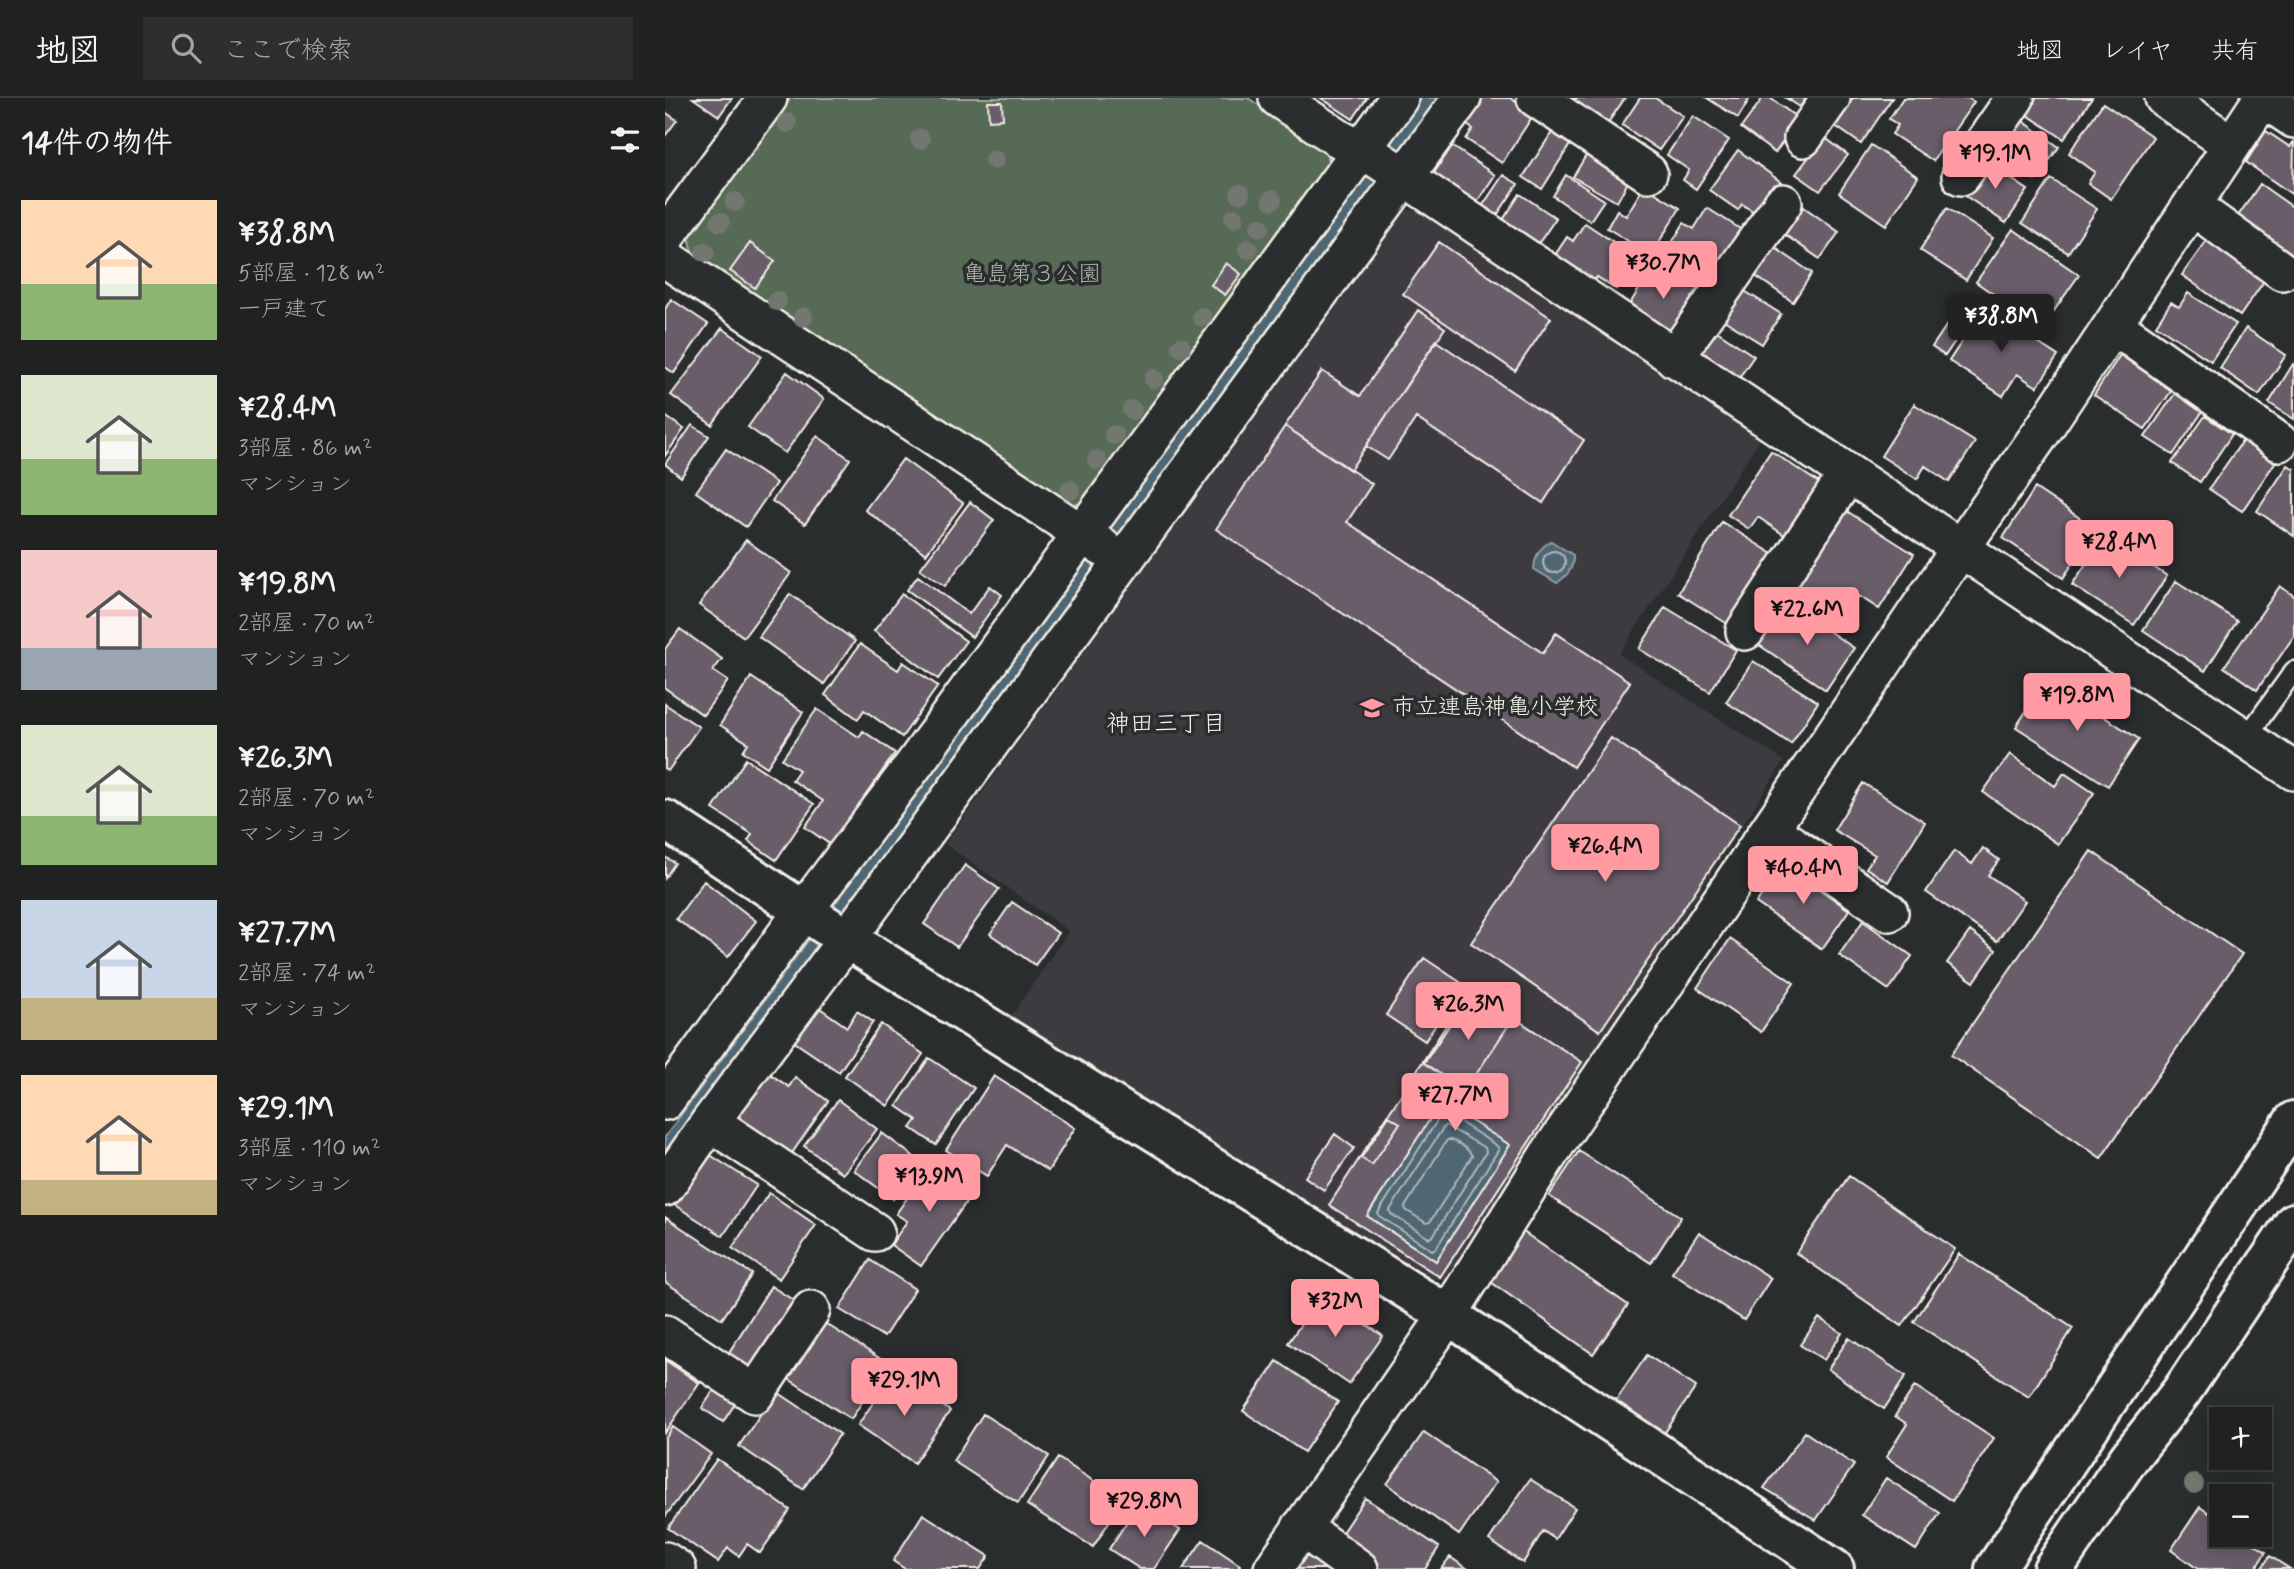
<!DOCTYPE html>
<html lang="ja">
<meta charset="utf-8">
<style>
body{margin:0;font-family:Mynerve,"Klee One",sans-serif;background:#2d2f2f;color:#f1f3f6;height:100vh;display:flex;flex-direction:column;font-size:26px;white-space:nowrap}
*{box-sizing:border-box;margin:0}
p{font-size:23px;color:#a2a4a5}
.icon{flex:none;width:38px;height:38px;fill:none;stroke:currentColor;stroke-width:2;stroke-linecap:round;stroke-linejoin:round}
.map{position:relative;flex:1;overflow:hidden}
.details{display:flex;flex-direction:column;background:#202222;width:665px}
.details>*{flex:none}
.fabs{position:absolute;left:1544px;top:1309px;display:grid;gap:14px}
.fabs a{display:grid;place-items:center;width:63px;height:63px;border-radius:0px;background:#202222;box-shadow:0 4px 18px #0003,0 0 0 2px #3d3f40;font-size:35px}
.price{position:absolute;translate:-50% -60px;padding:0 16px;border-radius:7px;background:#ff9aa2;color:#111;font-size:23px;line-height:46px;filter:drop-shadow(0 2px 4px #0008)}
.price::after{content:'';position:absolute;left:50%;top:42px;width:21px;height:16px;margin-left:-10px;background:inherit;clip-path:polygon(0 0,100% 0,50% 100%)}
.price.current{background:#222;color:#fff}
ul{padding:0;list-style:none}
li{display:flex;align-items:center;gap:21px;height:175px;padding:0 21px}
li span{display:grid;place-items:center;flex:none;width:196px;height:140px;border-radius:0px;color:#555}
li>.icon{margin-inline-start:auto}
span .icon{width:84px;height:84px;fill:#fffc;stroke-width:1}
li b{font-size:30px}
h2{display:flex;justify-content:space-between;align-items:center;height:84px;padding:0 21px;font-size:30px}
header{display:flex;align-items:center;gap:42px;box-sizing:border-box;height:98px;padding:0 35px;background:#202222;border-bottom:2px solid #3d3f40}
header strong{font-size:33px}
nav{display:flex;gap:38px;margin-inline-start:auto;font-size:24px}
.search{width:490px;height:63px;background:#2d2f2f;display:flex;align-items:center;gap:18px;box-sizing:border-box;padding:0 24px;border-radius:0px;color:#a2a4a5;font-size:26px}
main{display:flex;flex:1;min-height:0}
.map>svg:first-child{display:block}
.built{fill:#3d3b40}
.green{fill:#566a55;stroke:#a5ae9e;stroke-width:2}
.water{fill:#4f6673;stroke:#919ea2;stroke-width:2}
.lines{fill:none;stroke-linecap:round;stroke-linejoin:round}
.shore{stroke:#b2b9b9;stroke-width:2}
.building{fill:#695d6b;stroke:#f4f1e8;stroke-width:2;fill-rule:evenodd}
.lane-casing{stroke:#f4f1e8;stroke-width:23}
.street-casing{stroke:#f4f1e8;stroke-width:42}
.secondary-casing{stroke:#f4f1e8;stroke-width:44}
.lane{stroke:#2a2d2e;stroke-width:18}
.street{stroke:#2a2d2e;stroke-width:37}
.secondary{stroke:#2a2d2e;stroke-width:38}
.tree{fill:#727770}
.labels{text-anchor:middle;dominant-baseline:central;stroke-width:7;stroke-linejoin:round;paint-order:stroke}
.park-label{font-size:23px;fill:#adb4a6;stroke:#2a2d2e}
.poi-label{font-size:23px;fill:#f4f1e8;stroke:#2a2d2e;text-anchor:start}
.neighbourhood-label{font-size:24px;fill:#f4f1e8;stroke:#2a2d2e}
</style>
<header>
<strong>地図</strong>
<div class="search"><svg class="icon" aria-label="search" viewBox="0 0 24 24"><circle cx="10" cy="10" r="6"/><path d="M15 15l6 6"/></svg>ここで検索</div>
<nav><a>地図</a><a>レイヤ</a><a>共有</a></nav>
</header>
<main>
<section class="details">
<h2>14件の物件<svg class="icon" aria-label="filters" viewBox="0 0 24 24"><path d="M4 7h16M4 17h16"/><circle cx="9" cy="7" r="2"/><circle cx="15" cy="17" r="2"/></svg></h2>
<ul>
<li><span style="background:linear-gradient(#ffd9b3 60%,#8fb573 0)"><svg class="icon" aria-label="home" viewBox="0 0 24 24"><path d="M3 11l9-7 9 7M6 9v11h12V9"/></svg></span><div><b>¥38.8M</b><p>5部屋 · 128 m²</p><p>一戸建て</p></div></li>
<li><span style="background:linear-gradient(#dfe7d0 60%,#8fb573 0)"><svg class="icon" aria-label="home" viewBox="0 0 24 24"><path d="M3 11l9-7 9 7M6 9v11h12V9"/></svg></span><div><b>¥28.4M</b><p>3部屋 · 86 m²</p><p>マンション</p></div></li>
<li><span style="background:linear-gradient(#f6c9c9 70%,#9aa5b1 0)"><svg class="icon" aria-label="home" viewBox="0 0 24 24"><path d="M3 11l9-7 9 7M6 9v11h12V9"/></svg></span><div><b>¥19.8M</b><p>2部屋 · 70 m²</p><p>マンション</p></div></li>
<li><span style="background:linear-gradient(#dfe7d0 65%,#8fb573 0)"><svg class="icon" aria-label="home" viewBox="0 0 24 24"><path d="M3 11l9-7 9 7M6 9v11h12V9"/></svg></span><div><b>¥26.3M</b><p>2部屋 · 70 m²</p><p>マンション</p></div></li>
<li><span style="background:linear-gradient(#c9d6e8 70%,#c2b280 0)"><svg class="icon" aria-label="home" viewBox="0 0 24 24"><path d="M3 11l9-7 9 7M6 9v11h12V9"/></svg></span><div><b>¥27.7M</b><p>2部屋 · 74 m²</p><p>マンション</p></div></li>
<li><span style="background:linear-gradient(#ffd9b3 75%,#c2b280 0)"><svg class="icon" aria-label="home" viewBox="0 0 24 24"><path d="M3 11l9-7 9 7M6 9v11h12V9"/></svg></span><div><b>¥29.1M</b><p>3部屋 · 110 m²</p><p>マンション</p></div></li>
</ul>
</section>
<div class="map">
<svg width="1629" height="1471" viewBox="0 0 1629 1471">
<rect width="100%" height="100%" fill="#2a2d2e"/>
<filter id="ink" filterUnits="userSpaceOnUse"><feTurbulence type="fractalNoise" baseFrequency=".0143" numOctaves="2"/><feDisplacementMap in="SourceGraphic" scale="14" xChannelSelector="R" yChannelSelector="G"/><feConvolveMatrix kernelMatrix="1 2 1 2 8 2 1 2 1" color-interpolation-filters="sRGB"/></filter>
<g filter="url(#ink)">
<path class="built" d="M 739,111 L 766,116 L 1096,340 L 954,556 L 1119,663 L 782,1181 L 762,1182 L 345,920 L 404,833 L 280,746 Z"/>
<path class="green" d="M 126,0 L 583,0 L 663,54 L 663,75 L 417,406 L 393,407 L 29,164 L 24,137 Z"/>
<path class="water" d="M 757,0 L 776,0 L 0,1070 L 0,1039 Z
M 886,443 L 908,457 C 909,470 902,478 892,485 L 869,471 C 870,458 874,450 886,443 Z
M 776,1004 L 845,1047 L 771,1163 L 702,1118 Z"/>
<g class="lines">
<path class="shore" d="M878 464a11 11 0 1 1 22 0a11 11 0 1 1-22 0Z
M 777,1015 L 781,1015 L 832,1048 L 834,1051 L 771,1150 L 767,1152 L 714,1118 L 713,1115 Z
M 780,1027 L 820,1050 L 821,1054 L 768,1138 L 764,1140 L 726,1116 L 725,1112 Z
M 782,1042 C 789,1041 804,1051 807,1058 L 765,1124 L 761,1125 L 741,1112 L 740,1109 Z"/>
</g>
<path class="building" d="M 28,0 L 67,0 L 54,18 Z
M 656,0 L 702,0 L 688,21 Z
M 817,0 L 845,0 L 869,16 L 837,65 L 801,41 L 808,31 L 796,23 L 809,4 Z
M 907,0 L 960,0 L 942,26 Z
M 975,0 L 990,0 L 1018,18 L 994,52 L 957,27 Z
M 1042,0 L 1085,0 L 1073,20 Z
M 1098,0 L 1105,0 L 1134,21 L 1110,55 L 1076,30 Z
M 1121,0 L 1141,0 L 1135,9 Z
M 1188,0 L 1227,0 L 1196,46 L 1169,27 Z
M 1238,0 L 1303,0 L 1309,4 L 1268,63 L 1227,36 L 1233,27 L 1224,21 Z
M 1363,0 L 1427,0 L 1399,41 L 1355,12 Z
M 323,4 L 337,4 L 338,21 L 324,22 Z
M 1438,5 L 1488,39 L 1446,101 L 1423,85 L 1430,74 L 1404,55 Z
M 0,14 L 12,22 L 0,38 Z
M 1028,18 L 1064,42 L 1031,91 L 1018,82 L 1024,72 L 1002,57 Z
M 1351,18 L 1394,49 L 1370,82 L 1327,50 Z
M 888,33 L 906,45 L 877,91 L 858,79 Z
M 1601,33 L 1625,49 L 1629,43 L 1628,97 L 1581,64 Z
M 1159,39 L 1183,57 L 1155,93 L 1131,76 Z
M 1206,47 L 1253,79 L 1221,127 L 1174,95 Z
M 787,48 L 830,77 L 806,113 L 763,84 Z
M 925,51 L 968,75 L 952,104 L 908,79 Z
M 1073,52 L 1116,84 L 1093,117 L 1077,106 L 1073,112 L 1044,92 Z
M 1318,62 L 1363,92 L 1341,125 L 1296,95 Z
M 838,77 L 853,86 L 828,123 L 814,113 Z
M 901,77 L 939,102 L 925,123 L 888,98 Z
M 1386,81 L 1432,111 L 1403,155 L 1357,125 Z
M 1595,86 L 1629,110 L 1629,157 L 1573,118 Z
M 979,88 L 1015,110 L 986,157 L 942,130 L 952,112 L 961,118 Z
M 855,96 L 891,120 L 869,152 L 834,128 Z
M 1136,107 L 1174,134 L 1155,161 L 1116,134 Z
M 1042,110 L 1077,132 L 1055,168 L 1048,163 L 1038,179 L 1000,156 L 1019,125 L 1029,131 Z
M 1282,110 L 1328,140 L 1301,182 L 1255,152 Z
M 920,125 L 971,159 L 951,191 L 932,179 L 924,192 L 884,166 L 902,139 L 908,143 Z
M 1348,131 L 1414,177 L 1377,230 L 1311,184 Z
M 1542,142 L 1599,183 L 1575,218 L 1517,177 Z
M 774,144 L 886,220 L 850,273 L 738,196 Z
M 85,145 L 110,163 L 90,190 L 65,173 Z
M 1109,149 L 1147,175 L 1128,204 L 1089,177 Z
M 561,165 L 576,176 L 560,197 L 546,187 Z
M 997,168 L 1034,191 L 1004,239 L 961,212 L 976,188 L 981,191 Z
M 1078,192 L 1116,216 L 1097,246 L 1059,222 Z
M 1523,195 L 1571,226 L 1546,263 L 1491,227 L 1506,204 L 1514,209 Z
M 1302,197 L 1315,206 L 1280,258 L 1267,249 Z
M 6,201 L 43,226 L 9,275 L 0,269 L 0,211 Z
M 1319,210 L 1393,258 L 1372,289 L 1352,276 L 1338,298 L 1284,263 Z
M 753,212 L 780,230 L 685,372 L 620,328 L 657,273 L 695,298 Z
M 1046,229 L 1089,258 L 1069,287 L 1026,258 Z
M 57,230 L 97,258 L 47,327 L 6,297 Z
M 1581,230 L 1621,257 L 1594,297 L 1555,270 Z
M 771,243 L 919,342 L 878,405 L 751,320 L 723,362 L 701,348 Z
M 1455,257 L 1507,292 L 1480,331 L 1429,297 Z
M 1628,266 L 1629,267 L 1629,321 L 1604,305 Z
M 122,274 L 159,301 L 120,355 L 83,329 Z
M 1513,291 L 1540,310 L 1508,357 L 1480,339 Z
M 1249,306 L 1310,344 L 1284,384 L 1260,368 L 1252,381 L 1216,358 Z
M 0,318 L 19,331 L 0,358 Z
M 1540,318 L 1567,336 L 1535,384 L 1507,365 Z
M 27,327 L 44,338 L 16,379 L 0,366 Z
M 620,328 L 707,386 L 682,424 L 878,555 L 891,535 L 965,584 L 908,669 L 551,431 Z
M 152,338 L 185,361 L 140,426 L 107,403 Z
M 1579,341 L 1611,363 L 1577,413 L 1544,391 Z
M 61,351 L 111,385 L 81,429 L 31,394 Z
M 1106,353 L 1157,387 L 1122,439 L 1093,419 L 1084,431 L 1063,417 Z
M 238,361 L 298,405 L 261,456 L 200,412 Z
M 1623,367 L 1629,371 L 1629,438 L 1592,413 Z
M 1370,390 L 1431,431 L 1398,480 L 1338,440 Z
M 305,404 L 329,422 L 280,488 L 255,471 Z
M 1180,412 L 1249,456 L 1214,511 L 1194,498 L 1181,517 L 1132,486 Z
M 1057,424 L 1111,458 L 1066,528 L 1013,495 Z
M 1440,437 L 1502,478 L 1469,527 L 1407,487 Z
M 81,442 L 126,475 L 79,539 L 34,507 Z
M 253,478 L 304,516 L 325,488 L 337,497 L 307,539 L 242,492 Z
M 1511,483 L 1572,523 L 1540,573 L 1478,532 Z
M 1615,488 L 1629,498 L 1629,538 L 1592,592 L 1559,569 Z
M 125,496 L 190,543 L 159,586 L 94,539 Z
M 237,496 L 301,543 L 273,581 L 209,533 Z
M 1123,506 L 1189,550 L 1161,592 L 1094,547 Z
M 1000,509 L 1071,552 L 1045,594 L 974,551 Z
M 15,531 L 57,561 L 48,573 L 63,583 L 38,617 L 0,590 L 0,551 Z
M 195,546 L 233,572 L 238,564 L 273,588 L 237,639 L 199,612 L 193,621 L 160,597 Z
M 1088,563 L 1153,604 L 1126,646 L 1061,604 Z
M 86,579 L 138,614 L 102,669 L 78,653 L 83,645 L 55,627 Z
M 1381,582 L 1474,641 L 1443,688 L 1351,629 Z
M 0,606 L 34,629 L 3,673 L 0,671 Z
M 152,611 L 194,639 L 198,633 L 230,655 L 166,747 L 140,729 L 158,703 L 127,682 L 134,672 L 117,661 Z
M 946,640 L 1075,727 L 935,933 L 806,845 Z
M 1345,656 L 1390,688 L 1399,675 L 1429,695 L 1393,746 L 1318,694 Z
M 81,661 L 149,706 L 111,762 L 83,743 L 87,736 L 48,711 Z
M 1198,685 L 1260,724 L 1223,784 L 1201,770 L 1210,757 L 1169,732 Z
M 1318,750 L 1334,762 L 1323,777 L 1360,803 L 1332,843 L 1261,794 L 1289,753 L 1307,766 Z
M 1426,753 L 1577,856 L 1436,1060 L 1286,957 Z
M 0,759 L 10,765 L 0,780 Z
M 1119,766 L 1184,812 L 1157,851 L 1091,805 Z
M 300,767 L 334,791 L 292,849 L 259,826 Z
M 39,783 L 91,823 L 63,859 L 11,821 Z
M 347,804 L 393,835 L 370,867 L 325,836 Z
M 1198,823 L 1247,858 L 1224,892 L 1174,857 Z
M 1305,833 L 1331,852 L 1309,884 L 1282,865 Z
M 1065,841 L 1129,885 L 1096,934 L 1032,890 Z
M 759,860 L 798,886 L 760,943 L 721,917 Z
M 805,891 L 917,964 L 775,1179 L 664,1107 ZM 806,895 L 847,922 L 800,993 L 759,965 ZM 776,1004 L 845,1047 L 771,1163 L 702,1118 ZM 724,1018 L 735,1025 L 707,1067 L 696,1060 Z
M 806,895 L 847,922 L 800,993 L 759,965 Z
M 149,906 L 182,929 L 192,913 L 208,924 L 174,974 L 125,941 Z
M 216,926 L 258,956 L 223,1008 L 180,978 Z
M 264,960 L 309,990 L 271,1047 L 246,1030 L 252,1022 L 232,1008 Z
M 101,973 L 124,989 L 130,979 L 163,1003 L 125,1058 L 68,1019 Z
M 329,978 L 410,1030 L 383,1073 L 342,1047 L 322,1078 L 281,1052 Z
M 173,1002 L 212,1031 L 178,1076 L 139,1048 Z
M 724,1018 L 735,1025 L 707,1067 L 696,1060 Z
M 217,1035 L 256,1064 L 228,1101 L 189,1072 Z
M 670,1036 L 689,1050 L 659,1092 L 640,1079 Z
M 914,1053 L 1016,1119 L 986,1165 L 884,1098 Z
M 42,1055 L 92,1087 L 58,1138 L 8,1106 Z
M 265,1067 L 307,1096 L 256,1168 L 226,1147 L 242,1123 L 231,1116 Z
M 1184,1078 L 1290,1151 L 1237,1228 L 1131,1155 Z
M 104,1095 L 151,1127 L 114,1181 L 67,1150 Z
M 0,1119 L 87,1176 L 57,1221 L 0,1184 Z
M 857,1133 L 963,1207 L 928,1256 L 823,1182 Z
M 1034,1134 L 1106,1180 L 1079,1222 L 1007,1175 Z
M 1294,1156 L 1408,1230 L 1364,1299 L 1249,1224 Z
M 205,1162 L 250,1191 L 219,1239 L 174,1211 Z
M 106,1188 L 131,1204 L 81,1283 L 56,1267 Z
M 657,1196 L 718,1238 L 684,1286 L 623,1245 Z
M 1154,1220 L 1177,1235 L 1159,1262 L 1135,1247 Z
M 155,1222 L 222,1265 L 186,1321 L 119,1278 Z
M 1184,1240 L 1241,1278 L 1219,1311 L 1163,1271 Z
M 982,1257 L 1031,1289 L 996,1340 L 948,1307 Z
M 0,1262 L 34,1285 L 0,1335 Z
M 612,1263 L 673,1304 L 639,1354 L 578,1313 Z
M 229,1274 L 285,1313 L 249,1365 L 193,1327 Z
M 54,1285 L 75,1298 L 58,1324 L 37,1310 Z
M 1250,1288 L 1329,1340 L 1287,1403 L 1221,1359 L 1242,1326 L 1230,1318 Z
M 111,1293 L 175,1336 L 138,1391 L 74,1348 Z
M 318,1316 L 384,1358 L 353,1405 L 288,1363 Z
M 8,1329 L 46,1356 L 0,1419 L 0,1341 Z
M 759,1334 L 831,1384 L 794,1437 L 722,1386 Z
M 1140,1334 L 1189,1367 L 1151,1422 L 1099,1390 Z
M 393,1360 L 458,1402 L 428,1449 L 362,1407 Z
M 52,1361 L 125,1412 L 95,1455 L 82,1446 L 74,1458 L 63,1450 L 53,1464 L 3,1430 Z
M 1221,1380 L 1275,1415 L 1251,1452 L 1197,1417 Z
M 865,1381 L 910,1410 L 890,1441 L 878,1433 L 858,1465 L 824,1442 Z
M 700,1400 L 774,1449 L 760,1471 L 709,1471 L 670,1445 Z
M 474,1405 L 515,1432 L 489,1471 L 475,1471 L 444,1451 Z
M 1535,1409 L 1556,1423 L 1556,1437 L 1576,1437 L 1601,1454 L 1590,1471 L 1533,1471 L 1506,1452 Z
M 258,1416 L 324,1458 L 315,1471 L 240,1471 L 228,1463 Z
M 538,1442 L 575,1467 L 573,1471 L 518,1471 Z
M 641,1447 L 667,1464 L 662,1471 L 625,1471 Z
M 1605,1458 L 1625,1471 L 1596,1471 Z
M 785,1459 L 803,1471 L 776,1471 Z"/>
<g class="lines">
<g class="lane-casing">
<path id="lane" d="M 1581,640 L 1629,573"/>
</g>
<g class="street-casing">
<path id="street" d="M 613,0 L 673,40 L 711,60 L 1629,673
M 871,0 L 983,75
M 1499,0 L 1567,47
M 1138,40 L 1166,0
M 1296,78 L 1350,0
M 1527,108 L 1617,173
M 0,139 L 103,0
M 0,160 L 437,449
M 1448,227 L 1614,344
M 1009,260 L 1118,105
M 1080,533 L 1183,376
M 1105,732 L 1224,814
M 0,1003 L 139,812 L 248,668 L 734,0
M 45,1024 L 210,1134
M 0,1089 L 45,1024 L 182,841 L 797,0
M 0,1236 L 90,1296 L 146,1212
M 636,1429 L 694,1471
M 0,1463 L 12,1471
M 608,1471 L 783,1217 L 882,1059 L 1295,451 L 1376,335 L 1598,0 L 1629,21"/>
</g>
<g class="secondary-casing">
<path id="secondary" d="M 0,722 L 182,841 L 783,1217 L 1169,1471
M 1330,1471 L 1629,1023
M 1388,1471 L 1464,1360 L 1517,1293 L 1629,1125"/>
</g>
<use href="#lane" class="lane"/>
<use href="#street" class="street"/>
<use href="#secondary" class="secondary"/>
</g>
<g class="tree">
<circle cx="122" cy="25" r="10"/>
<circle cx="255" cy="41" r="10"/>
<circle cx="329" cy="62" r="10"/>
<circle cx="575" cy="96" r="10"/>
<circle cx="607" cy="102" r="10"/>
<circle cx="70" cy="104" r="10"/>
<circle cx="569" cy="120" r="10"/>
<circle cx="55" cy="124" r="10"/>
<circle cx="595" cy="129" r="10"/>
<circle cx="583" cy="151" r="10"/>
<circle cx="40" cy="154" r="10"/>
<circle cx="112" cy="203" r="10"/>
<circle cx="138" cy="219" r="10"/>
<circle cx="537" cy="219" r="10"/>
<circle cx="516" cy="249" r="10"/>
<circle cx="489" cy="281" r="10"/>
<circle cx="467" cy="312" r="10"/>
<circle cx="449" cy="337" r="10"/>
<circle cx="432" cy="362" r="10"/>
<circle cx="405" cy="392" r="10"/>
<circle cx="1529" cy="1386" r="10"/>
</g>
</g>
<defs>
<g id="school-bare" transform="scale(1.89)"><path d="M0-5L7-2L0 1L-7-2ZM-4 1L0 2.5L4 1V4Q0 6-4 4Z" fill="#ff9aa2" stroke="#2a2d2e" stroke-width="2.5" paint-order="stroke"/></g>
</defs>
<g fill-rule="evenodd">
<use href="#school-bare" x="707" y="610"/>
</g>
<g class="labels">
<g class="park-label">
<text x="367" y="177">亀島第３公園</text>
</g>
<g class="poi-label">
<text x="727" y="610">市立連島神亀小学校</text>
</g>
<g class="neighbourhood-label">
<text x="501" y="626">神田三丁目</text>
</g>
</g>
</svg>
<div class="fabs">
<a>+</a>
<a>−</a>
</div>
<b class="price" style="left:1330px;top:93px">¥19.1M</b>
<b class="price" style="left:998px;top:203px">¥30.7M</b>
<b class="price current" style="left:1336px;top:256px">¥38.8M</b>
<b class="price" style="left:1454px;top:482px">¥28.4M</b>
<b class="price" style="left:1142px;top:549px">¥22.6M</b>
<b class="price" style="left:1412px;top:635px">¥19.8M</b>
<b class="price" style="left:940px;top:786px">¥26.4M</b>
<b class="price" style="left:1138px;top:808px">¥40.4M</b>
<b class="price" style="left:803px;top:944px">¥26.3M</b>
<b class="price" style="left:790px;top:1035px">¥27.7M</b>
<b class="price" style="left:264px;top:1116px">¥13.9M</b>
<b class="price" style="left:670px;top:1241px">¥32M</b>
<b class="price" style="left:239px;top:1320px">¥29.1M</b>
<b class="price" style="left:479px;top:1441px">¥29.8M</b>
</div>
</main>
